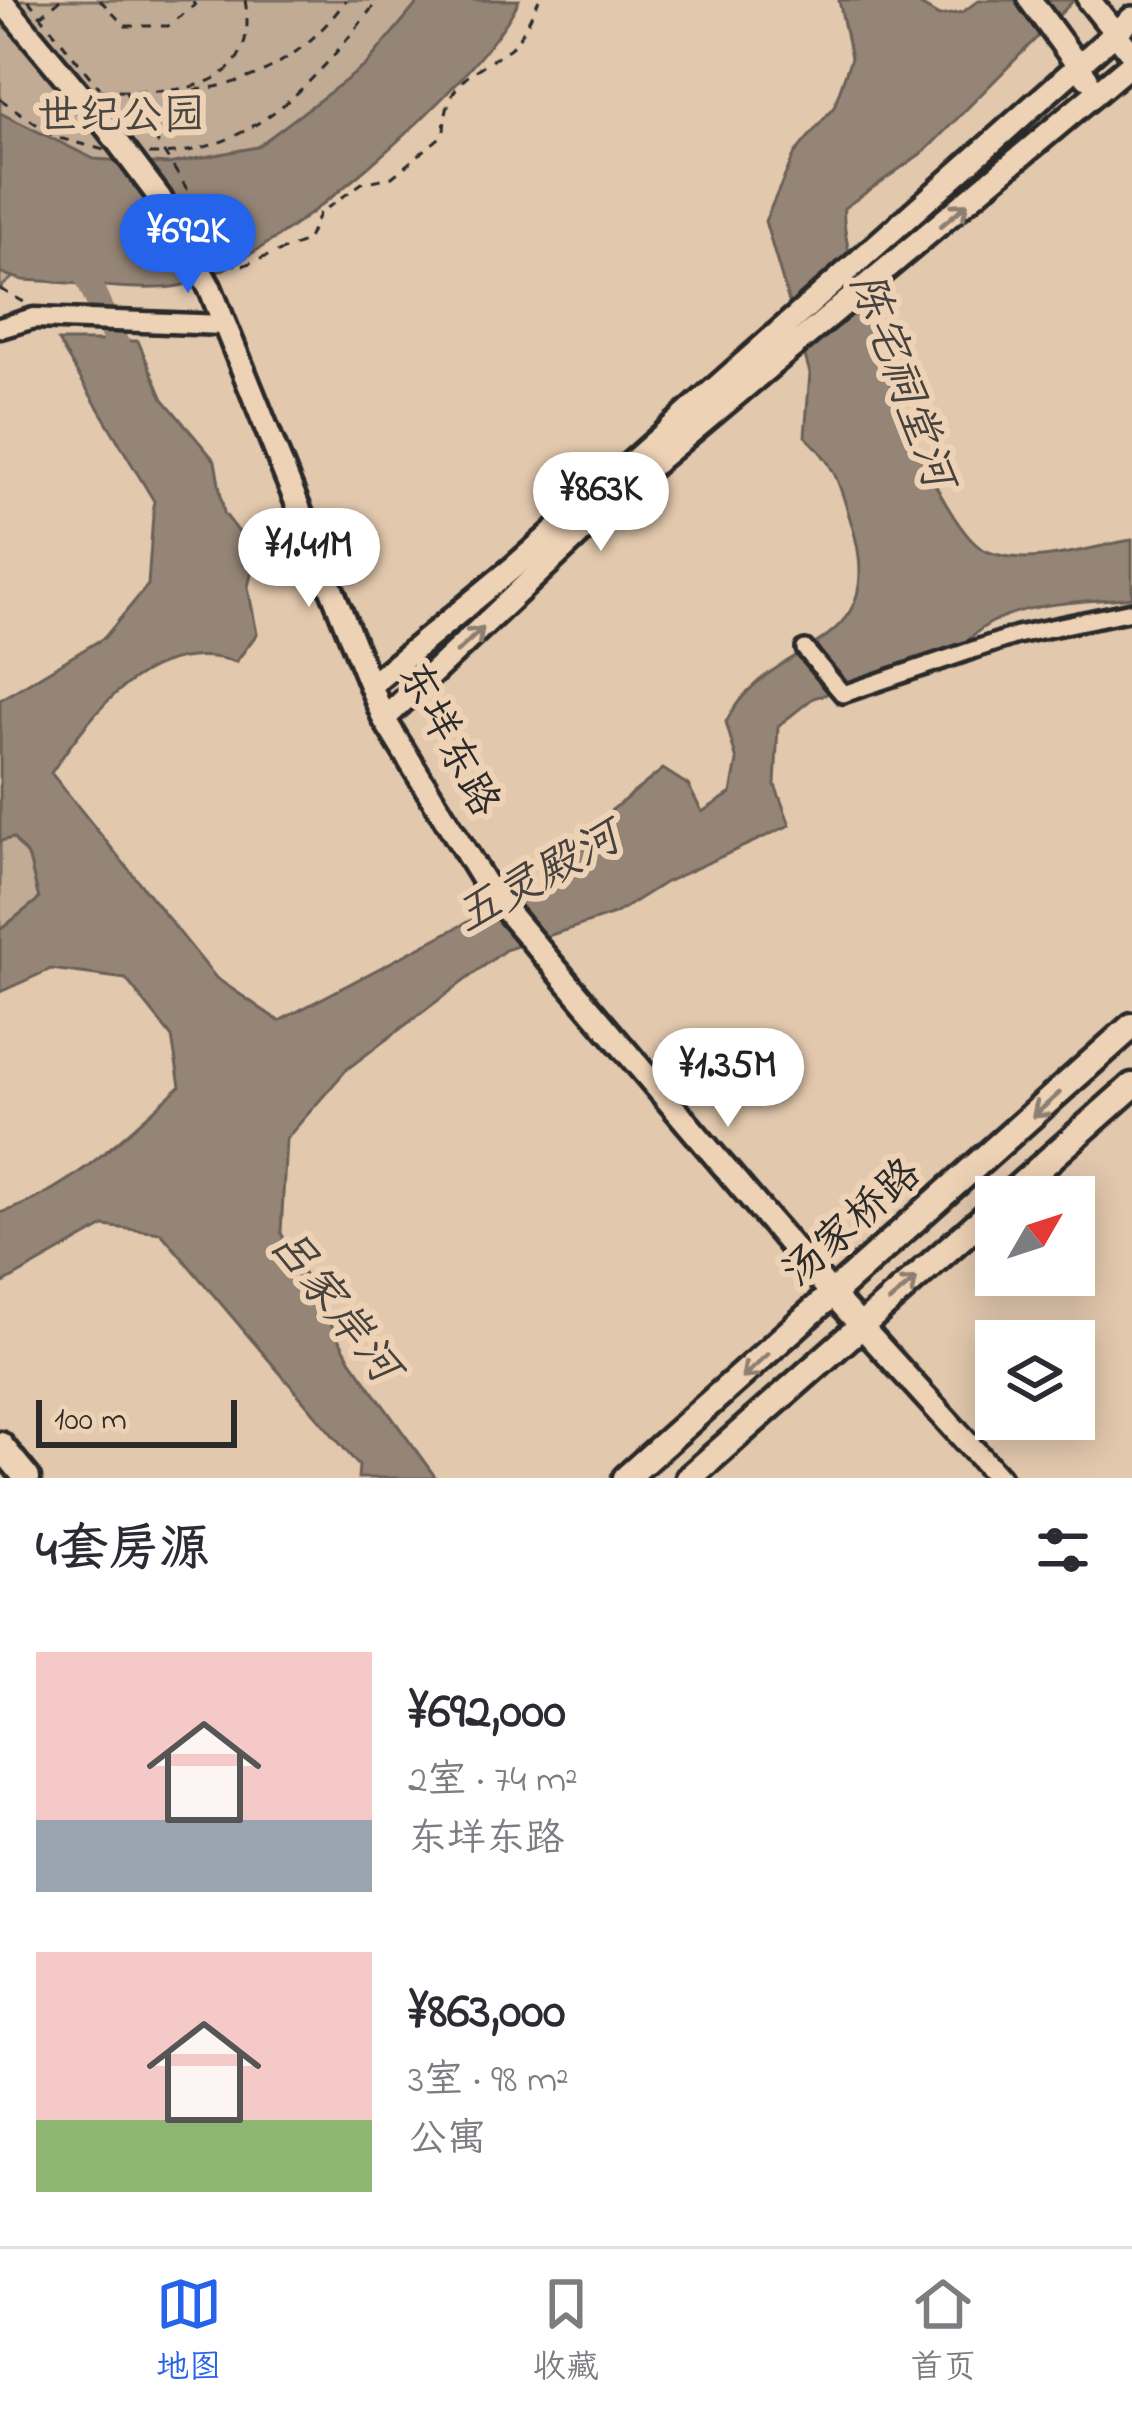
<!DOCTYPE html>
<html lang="zh">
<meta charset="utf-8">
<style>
body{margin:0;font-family:"Indie Flower","LXGW WenKai TC",sans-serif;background:#f7f7f7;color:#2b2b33;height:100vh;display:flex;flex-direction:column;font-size:45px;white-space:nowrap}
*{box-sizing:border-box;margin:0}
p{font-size:39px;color:#7c7c81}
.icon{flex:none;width:66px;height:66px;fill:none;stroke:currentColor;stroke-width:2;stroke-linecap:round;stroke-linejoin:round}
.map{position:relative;height:1478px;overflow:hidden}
.details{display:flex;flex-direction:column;background:#fff;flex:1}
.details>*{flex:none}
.needle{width:78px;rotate:51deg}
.fabs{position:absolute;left:975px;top:1176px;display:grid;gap:24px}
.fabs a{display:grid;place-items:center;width:120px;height:120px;border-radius:0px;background:#fff;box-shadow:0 6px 30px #0003;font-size:60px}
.scale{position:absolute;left:36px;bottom:30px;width:201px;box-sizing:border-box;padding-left:12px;border:6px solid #2b2b2b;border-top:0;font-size:33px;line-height:42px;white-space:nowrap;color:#2b2b2b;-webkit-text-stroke:9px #eed2b5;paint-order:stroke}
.price{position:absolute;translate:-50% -102px;padding:0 27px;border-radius:42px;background:#fff;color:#222;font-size:39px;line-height:78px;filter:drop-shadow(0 3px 6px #0008)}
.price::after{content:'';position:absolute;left:50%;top:72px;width:36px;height:27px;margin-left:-18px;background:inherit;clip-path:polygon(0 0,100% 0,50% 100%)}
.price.selected{background:#2563eb;color:#fff}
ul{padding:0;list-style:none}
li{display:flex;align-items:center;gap:36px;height:300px;padding:0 36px}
li span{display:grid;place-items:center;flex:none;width:336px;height:240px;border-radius:0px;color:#555}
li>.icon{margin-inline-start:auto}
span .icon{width:144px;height:144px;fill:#fffc;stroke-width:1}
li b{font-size:51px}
h2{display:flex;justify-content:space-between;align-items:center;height:144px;padding:0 36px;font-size:51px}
.dock{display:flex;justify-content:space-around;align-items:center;height:168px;border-top:3px solid #e1e1e2;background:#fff;font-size:33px;color:#7c7c81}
.dock a{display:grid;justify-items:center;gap:6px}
.dock .selected{color:#2563eb}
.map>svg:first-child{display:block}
.green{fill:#c1ab95;stroke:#766b60;stroke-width:3}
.water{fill:#958576;stroke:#6b6158;stroke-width:3}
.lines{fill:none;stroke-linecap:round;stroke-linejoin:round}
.river{stroke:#958576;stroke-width:24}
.minor-casing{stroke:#2b2b2b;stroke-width:24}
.tertiary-casing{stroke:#2b2b2b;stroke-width:27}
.secondary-casing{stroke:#2b2b2b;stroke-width:30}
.primary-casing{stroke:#2b2b2b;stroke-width:33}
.path{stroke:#2b2b2b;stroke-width:3;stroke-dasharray:9 9;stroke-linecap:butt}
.minor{stroke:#eed2b5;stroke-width:15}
.tertiary{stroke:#eed2b5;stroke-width:18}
.secondary{stroke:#eed2b5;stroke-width:21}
.primary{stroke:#eed2b5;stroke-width:24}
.secondary-bridge-casing{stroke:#2b2b2b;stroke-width:30;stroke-linecap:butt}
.secondary-bridge{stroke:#eed2b5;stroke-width:21}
.oneway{stroke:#8c7e70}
.labels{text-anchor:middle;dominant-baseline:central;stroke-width:12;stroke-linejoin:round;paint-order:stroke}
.park-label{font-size:42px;fill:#494540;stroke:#eed2b5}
.street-label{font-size:42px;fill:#2b2b2b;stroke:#eed2b5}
.water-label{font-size:45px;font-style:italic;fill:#46423e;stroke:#eed2b5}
</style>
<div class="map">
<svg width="1132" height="1478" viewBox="0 0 1132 1478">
<rect width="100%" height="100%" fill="#e2c8ad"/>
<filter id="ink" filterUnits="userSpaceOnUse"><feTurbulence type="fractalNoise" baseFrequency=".00833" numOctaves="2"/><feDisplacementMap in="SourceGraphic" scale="24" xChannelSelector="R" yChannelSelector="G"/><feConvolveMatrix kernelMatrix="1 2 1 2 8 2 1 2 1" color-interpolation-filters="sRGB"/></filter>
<g filter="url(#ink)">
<path class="green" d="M 0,0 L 498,0 L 319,190 L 41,254 L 0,288 Z
M 13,837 L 29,858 L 39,899 L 0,930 L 0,841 Z"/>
<path class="water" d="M 420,0 L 519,0 C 484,79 265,271 179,286 C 140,293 65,281 23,280 L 0,273 L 0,113 L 94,159 L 168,164 L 257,147 L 365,66 Z
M 839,0 L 912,0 L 939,16 L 963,12 L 979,0 L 1074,0 L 926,150 L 844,208 C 838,264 936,531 986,551 C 1029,569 1088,547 1132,540 L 1132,597 C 1075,604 990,599 958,654 L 813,698 L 778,726 L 775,785 L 790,825 L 664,883 L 615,914 L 505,950 L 347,1069 L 286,1139 L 281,1233 L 351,1361 L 436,1478 L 358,1478 L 359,1466 L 161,1233 L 104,1226 L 0,1285 L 0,1213 C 69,1192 127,1134 180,1086 L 172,1037 L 126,979 L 51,969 L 0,992 L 0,930 L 39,899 L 29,858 L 13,838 L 0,841 L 0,700 L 105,637 L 148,585 L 154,501 L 58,341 L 138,341 L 163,399 L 215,461 L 224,513 L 256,554 L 248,587 L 257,634 L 236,662 C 150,635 93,711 51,773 L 216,978 L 279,1021 L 477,917 L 577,874 L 572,842 L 663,769 L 688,785 L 702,812 L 731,793 L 737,761 L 726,722 C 769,634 893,658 852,525 C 839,484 837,466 805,436 L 810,373 L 765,221 L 795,153 L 834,107 L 851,58 Z"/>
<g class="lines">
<path class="river" d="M 77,255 L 129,371"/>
<g class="minor-casing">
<path id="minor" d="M 805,649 L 843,694 L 1017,635 L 1132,611"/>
</g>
<g class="tertiary-casing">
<path id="tertiary" d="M 0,328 L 34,318 L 224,325"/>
</g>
<g class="secondary-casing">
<path id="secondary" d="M 1,0 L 105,125
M 1030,0 L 1087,78
M 1089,0 L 1132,54
M 210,288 L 384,719 L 489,890 L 832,1294 L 999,1478
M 371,685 L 515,566 L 1132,18
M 384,719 L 659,459 L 1132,63"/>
</g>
<g class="primary-casing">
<path id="primary" d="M 1007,1197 L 1132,1086
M 0,1445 L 27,1478
M 626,1478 L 1132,1026
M 689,1478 L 996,1207"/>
</g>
<path class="path" d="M 28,0 L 99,88
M 100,0 L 125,26 L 168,26 L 195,5 L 191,0
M 40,17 L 60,0
M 100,90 C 167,94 262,97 245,0
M 194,90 C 258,84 309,52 346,0
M 125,91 L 237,268 L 307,241 L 319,214 L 362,183 L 392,177 L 444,134 C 445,81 470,75 509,49 C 522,39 531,15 539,0
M 0,99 L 55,137 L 104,150
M 149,154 C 255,156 320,76 378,0
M 0,289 L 24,302"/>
<use href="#minor" class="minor"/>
<use href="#tertiary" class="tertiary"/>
<use href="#secondary" class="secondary"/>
<use href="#primary" class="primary"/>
<g class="secondary-bridge-casing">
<path id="secondary-bridge" d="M 105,125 L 160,198 L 210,288"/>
</g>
<use href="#secondary-bridge" class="secondary-bridge"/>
</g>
<defs><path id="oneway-shaft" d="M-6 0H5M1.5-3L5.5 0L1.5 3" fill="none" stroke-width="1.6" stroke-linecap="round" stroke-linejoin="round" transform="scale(3)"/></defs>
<g class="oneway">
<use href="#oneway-shaft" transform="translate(954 215) rotate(-40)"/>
<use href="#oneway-shaft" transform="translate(470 640) rotate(-43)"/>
<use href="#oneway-shaft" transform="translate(1046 1105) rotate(138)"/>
<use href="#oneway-shaft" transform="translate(903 1290) rotate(-41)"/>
<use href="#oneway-shaft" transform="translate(755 1366) rotate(137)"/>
</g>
</g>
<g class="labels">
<g class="park-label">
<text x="121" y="117">世纪公园</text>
</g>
<g class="street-label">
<text transform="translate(447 740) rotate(62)">东垟东路</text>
<text transform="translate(853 1224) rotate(-42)">汤家桥路</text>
</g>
<g class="water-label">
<text transform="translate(900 381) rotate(70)">陈宅祠堂河</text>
<text transform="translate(539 879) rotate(-29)">五灵殿河</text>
<text transform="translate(333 1307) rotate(52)">吕家岸河</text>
</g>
</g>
</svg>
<div class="fabs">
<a><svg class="needle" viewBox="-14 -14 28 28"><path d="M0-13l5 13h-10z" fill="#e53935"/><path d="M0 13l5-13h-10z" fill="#7c7c81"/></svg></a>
<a><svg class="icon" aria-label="layers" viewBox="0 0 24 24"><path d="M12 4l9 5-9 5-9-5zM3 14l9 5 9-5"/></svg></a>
</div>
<div class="scale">100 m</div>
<b class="price selected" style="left:188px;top:296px">¥692K</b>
<b class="price" style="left:601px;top:554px">¥863K</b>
<b class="price" style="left:309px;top:610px">¥1.41M</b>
<b class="price" style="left:728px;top:1130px">¥1.35M</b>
</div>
<section class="details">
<h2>4套房源<svg class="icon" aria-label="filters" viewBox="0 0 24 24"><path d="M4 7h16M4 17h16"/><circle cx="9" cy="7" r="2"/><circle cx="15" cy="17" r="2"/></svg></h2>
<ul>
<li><span style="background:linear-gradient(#f6c9c9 70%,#9aa5b1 0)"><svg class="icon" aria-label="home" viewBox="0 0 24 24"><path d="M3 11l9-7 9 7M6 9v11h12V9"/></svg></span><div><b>¥692,000</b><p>2室 · 74 m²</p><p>东垟东路</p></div></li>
<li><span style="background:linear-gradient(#f6c9c9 70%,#8fb573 0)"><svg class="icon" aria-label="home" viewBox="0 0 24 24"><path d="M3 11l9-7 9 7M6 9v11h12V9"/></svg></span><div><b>¥863,000</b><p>3室 · 98 m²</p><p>公寓</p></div></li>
</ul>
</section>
<nav class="dock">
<a class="selected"><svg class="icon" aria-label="map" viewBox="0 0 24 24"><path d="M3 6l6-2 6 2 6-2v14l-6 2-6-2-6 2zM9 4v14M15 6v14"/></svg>地图</a>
<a><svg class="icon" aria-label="saved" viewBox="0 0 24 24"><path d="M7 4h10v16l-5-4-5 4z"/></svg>收藏</a>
<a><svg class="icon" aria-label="home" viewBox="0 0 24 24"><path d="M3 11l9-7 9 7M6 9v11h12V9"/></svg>首页</a>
</nav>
